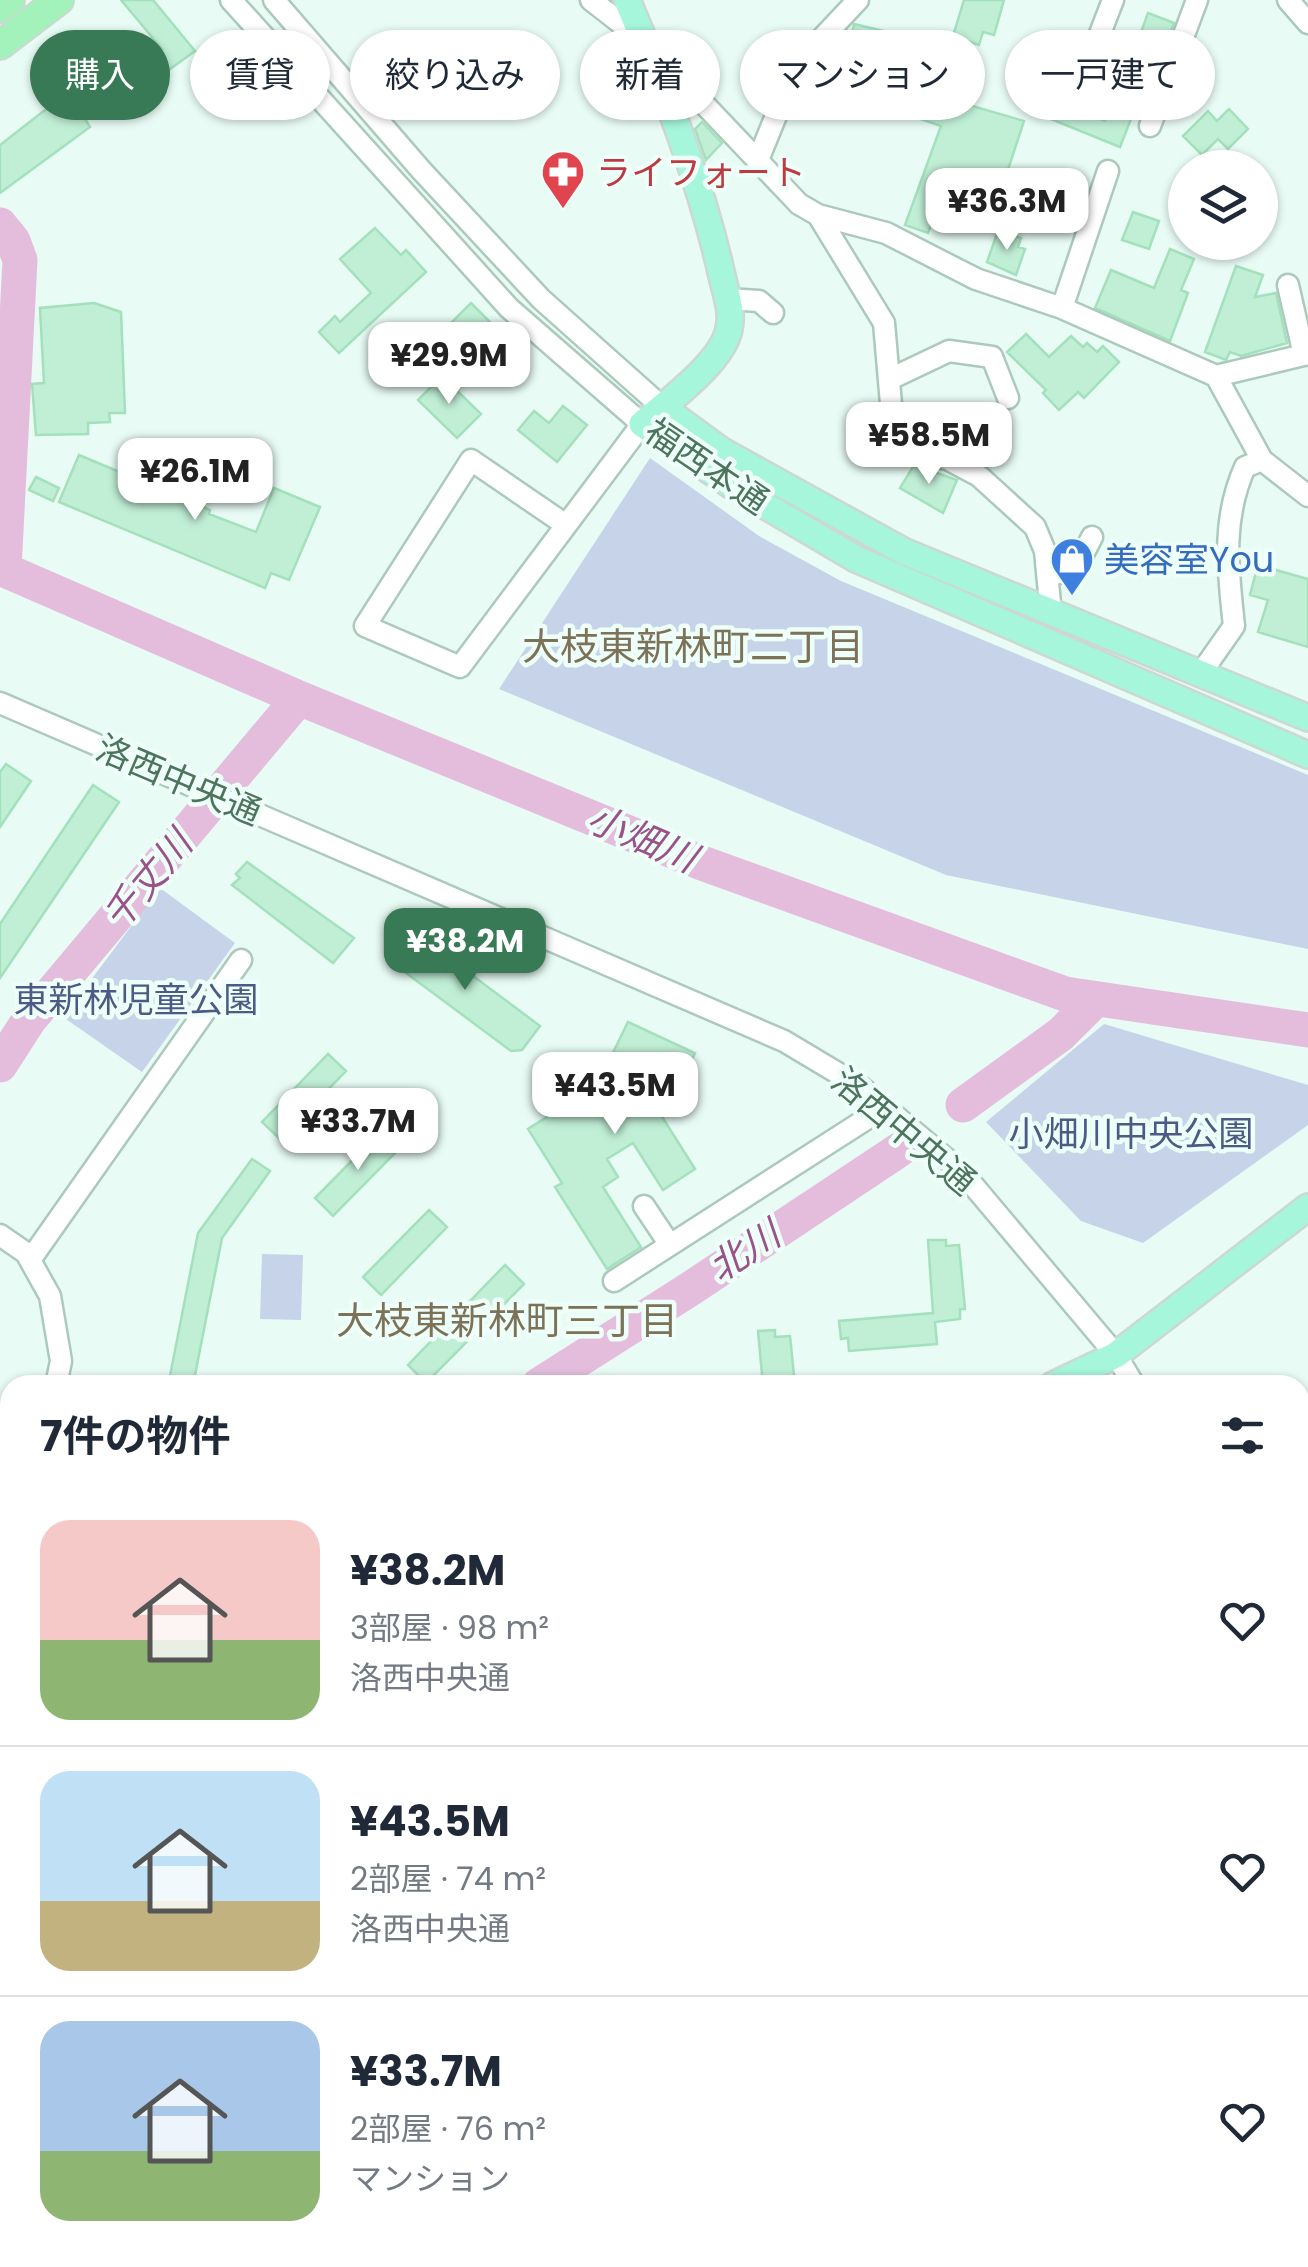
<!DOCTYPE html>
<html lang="ja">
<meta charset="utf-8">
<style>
body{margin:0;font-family:Poppins,"Noto Sans JP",sans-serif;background:#f6f6f7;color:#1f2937;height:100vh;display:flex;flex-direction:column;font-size:38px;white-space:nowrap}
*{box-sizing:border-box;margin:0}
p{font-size:32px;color:#747a83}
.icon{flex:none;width:55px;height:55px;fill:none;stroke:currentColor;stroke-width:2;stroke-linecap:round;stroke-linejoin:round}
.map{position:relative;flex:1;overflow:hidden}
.panel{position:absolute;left:0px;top:1375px;width:1310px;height:892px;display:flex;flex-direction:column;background:#fff;border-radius:30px 30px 0 0;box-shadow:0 2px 8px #0004}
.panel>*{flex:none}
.top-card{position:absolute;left:30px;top:30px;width:1250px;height:90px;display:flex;gap:20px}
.fabs{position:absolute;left:1168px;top:150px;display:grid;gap:20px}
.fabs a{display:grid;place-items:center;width:110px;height:110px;border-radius:50%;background:#fff;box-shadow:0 2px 8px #0004;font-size:50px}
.price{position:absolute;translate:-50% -85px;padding:0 22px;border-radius:20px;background:#fff;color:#222;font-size:32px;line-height:65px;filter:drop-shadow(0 2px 5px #0008)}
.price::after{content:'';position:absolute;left:50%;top:60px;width:30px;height:22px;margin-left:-15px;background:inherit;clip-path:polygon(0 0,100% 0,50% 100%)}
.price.selected{background:#377a55;color:#fff}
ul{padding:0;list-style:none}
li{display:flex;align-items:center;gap:30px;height:250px;padding:0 40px}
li+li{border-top:2px solid #e0e1e3}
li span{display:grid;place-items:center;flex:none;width:280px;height:200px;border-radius:30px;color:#555}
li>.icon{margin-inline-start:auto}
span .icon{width:120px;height:120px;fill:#fffc;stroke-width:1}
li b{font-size:42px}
h2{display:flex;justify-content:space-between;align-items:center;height:120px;padding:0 40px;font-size:42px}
.pill{padding:0 35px;border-radius:45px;background:#fff;box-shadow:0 2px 8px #0004;font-size:35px;line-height:90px}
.pill.selected{background:#377a55;color:#fff}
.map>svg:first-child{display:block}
.green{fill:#c7d3e8}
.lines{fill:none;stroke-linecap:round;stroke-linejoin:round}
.river{stroke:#e4bddd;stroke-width:35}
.building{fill:#c1efd6;stroke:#a3e1bd;stroke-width:2.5}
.minor-casing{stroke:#accabb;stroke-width:25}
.major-casing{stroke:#cdd8d2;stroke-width:30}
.highway-casing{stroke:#cdd8d2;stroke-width:32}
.minor{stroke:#fff;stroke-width:20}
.major{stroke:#a5f6db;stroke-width:25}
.highway{stroke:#a3f2bb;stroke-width:28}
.labels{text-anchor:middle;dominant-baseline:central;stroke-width:9;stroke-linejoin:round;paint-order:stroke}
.health-label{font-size:35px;fill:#be3a42;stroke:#eefef9;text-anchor:start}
.street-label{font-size:35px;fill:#4d745d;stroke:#eefef9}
.shop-label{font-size:35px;fill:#366cbe;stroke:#eefef9;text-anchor:start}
.park-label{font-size:35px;fill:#4c5a85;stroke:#eefef9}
.neighbourhood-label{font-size:38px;fill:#7c7258;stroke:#eefef9}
.water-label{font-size:38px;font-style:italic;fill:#9b528b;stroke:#eefef9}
</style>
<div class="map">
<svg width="1308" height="2267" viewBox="0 0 1308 2267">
<rect width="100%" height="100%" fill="#e8fbf5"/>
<path class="green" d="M 650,458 L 759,536 L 841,581 L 1308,775 L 1308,949 L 946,875 L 499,689 Z
M 160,888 L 235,943 L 142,1072 L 63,1017 Z
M 1104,1024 L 1308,1085 L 1308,1125 L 1143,1243 L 1081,1221 L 986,1122 Z
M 262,1254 L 303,1255 L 301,1320 L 260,1319 Z
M 1308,1800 L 1308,2233 L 1300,2230 L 1300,1812 Z
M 243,2258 L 399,2258 L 391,2267 L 251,2267 Z
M 1107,2258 L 1174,2258 L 1192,2267 L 1101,2267 Z"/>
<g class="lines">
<path class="river" d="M 0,225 L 13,241 L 20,260 L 4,569
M 0,568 L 299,698 L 702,863 L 1065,994 L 1308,1030
M 0,1065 L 29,1020 L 299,698
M 963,1105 L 1061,1034 L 1095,1000
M 539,1385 L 690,1289 L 899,1150
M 167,2267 L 175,2258"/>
</g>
<path class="building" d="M 121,0 L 153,0 L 195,51 L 159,77 L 146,62 L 162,49 Z
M 964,0 L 1004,0 L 994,35 L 983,32 L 979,45 L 953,36 Z
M 1148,13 L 1174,23 L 1148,91 L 1123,81 Z
M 854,24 L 943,45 L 931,94 L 1024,121 L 995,209 L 943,193 L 928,233 L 905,225 L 941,126 L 892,109 L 910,61 L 849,47 Z
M 106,43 L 135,80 L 85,119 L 90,127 L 0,193 L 0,145 L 68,92 L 58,79 L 78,64 L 79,52 L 93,52 Z
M 1058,90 L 1079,98 L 1075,109 L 1105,121 L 1110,110 L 1131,119 L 1120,147 L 1046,117 Z
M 1229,109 L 1248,129 L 1228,149 L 1218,139 L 1202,155 L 1183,136 L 1208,111 L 1217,121 Z
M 702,122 L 722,143 L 706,160 L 695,129 Z
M 1133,212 L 1159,221 L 1149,249 L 1122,240 Z
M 375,228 L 401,255 L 406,250 L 426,272 L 339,353 L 319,332 L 335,316 L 340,322 L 371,293 L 340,259 Z
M 998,231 L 1021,238 L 1018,247 L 1025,249 L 1016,275 L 987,262 Z
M 1170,249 L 1194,259 L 1181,290 L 1188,293 L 1170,341 L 1095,308 L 1111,270 L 1154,288 Z
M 1236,266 L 1263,275 L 1255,297 L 1276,293 L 1287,343 L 1241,356 L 1230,352 L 1226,360 L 1205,352 Z
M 94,303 L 121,312 L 125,413 L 109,413 L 110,422 L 88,423 L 88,434 L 36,435 L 32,384 L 44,383 L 40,308 Z
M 471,303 L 490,322 L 459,352 L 441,333 Z
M 1026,334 L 1049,357 L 1071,336 L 1083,347 L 1087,343 L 1097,352 L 1103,346 L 1119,362 L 1084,398 L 1078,392 L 1059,410 L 1043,393 L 1046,390 L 1007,352 Z
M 442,376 L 481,414 L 457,438 L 418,400 Z
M 563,406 L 587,425 L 557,462 L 518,430 L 534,411 L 549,423 Z
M 79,455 L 210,510 L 209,514 L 256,532 L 274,488 L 320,507 L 289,580 L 271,573 L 265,588 L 59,502 Z
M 914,465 L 957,480 L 943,513 L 900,488 Z
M 36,477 L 59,488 L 53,501 L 29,490 Z
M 1258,565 L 1308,579 L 1308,647 L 1258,632 L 1268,600 L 1250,595 Z
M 6,764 L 31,781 L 0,827 L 0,772 Z
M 93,785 L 119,802 L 0,978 L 0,924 Z
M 247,862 L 354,938 L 333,963 L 232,885 L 240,878 L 236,874 Z
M 413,931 L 540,1026 L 522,1050 L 511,1051 L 390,961 Z
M 628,1022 L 695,1053 L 689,1066 L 647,1093 L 695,1169 L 663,1190 L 633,1143 L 607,1159 L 618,1177 L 603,1187 L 641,1247 L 607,1269 L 555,1187 L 562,1183 L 528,1129 L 604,1081 L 597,1071 L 608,1063 Z
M 328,1054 L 346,1071 L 280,1139 L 262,1122 Z
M 383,1129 L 401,1147 L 333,1216 L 315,1198 Z
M 252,1159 L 270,1171 L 222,1238 L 193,1385 L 169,1381 L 198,1233 Z
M 429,1210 L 447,1227 L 381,1295 L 363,1277 Z
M 928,1240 L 946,1240 L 946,1246 L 959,1245 L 965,1309 L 960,1309 L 960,1319 L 935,1322 L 937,1344 L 849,1351 L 848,1338 L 841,1339 L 839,1321 L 933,1313 Z
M 505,1265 L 524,1284 L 426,1383 L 408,1365 Z
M 775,1330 L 775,1337 L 790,1336 L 795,1385 L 763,1385 L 758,1331 Z"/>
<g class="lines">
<g class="minor-casing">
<path id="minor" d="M 231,0 L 509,308 L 642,424 L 460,667 L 365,626 L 471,460 L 566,525
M 274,0 L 421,170 L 541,299 L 662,407
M 591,0 L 645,42 L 799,204 L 818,215 L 886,233 L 976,279 L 1062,308 L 1216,376 L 1262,460 L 1308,496
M 1288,0 L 1308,23
M 1089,62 L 1113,0
M 1150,126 L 1197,0
M 758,160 L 786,91 L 809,52 L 858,0
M 818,215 L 884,323 L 893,427 L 906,449 L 947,459 L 979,476 L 1035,527 L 1045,551 L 1051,614
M 1288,285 L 1304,355
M 727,299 L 759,301 L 773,313
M 1062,308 L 1108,171
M 1216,376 L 1308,354
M 890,379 L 949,351 L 992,357 L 1008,398
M 1048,576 L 1076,568 L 1092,537
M 1201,673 L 1234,626 C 1228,569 1221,521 1245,467 L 1262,460
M 0,703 L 784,1041 L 861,1087 L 962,1172 L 1116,1355 L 1134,1385
M 644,1206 L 670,1245
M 0,1235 L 26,1253 L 50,1296 L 61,1361 L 56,1385
M 30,1260 L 241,960
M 614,1281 L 885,1107
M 1300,1542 L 1308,1546
M 0,1635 L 10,1590
M 0,1731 L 10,1756
M 1300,2256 L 1308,2257
M 1067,2267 L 1072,2258"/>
</g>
<g class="major-casing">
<path id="major" d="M 627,0 C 664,86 702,186 722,276 C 726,293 733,312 729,329 C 723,362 667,402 642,424 L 732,486 L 856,559 L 1308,755
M 662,407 L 722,451 L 903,551 L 1308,718
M 1053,1385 L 1116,1355 L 1308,1207
M 0,2038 L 10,2027"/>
</g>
<g class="highway-casing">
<path id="highway" d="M 0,8 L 10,0
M 0,45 L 59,0"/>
</g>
<use href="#minor" class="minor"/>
<use href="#major" class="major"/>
<use href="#highway" class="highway"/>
</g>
<defs>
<g id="pharmacy-pin" transform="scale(2.25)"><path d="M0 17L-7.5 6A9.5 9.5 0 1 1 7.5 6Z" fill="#e0444e" stroke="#eefef9"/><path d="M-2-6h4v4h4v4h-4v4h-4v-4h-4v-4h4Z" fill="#fff"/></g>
<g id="shop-pin" transform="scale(2.25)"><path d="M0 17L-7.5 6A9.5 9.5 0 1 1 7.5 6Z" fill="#3f7fe0" stroke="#eefef9"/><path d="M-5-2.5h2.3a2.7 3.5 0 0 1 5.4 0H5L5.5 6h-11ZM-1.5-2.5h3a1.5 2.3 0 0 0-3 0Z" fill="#fff"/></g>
</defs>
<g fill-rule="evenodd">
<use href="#pharmacy-pin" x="563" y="172"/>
<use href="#shop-pin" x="1072" y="559"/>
</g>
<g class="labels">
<g class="health-label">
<text x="596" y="172">ライフォート</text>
</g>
<g class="street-label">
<text transform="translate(707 466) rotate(34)">福西本通</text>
<text transform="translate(179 780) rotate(23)">洛西中央通</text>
<text transform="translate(904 1131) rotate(40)">洛西中央通</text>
</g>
<g class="shop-label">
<text x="1104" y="559">美容室You</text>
</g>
<g class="park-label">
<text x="136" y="999">東新林児童公園</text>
<text x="1131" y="1133">小畑川中央公園</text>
</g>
<g class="neighbourhood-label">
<text x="693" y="646">大枝東新林町二丁目</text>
<text x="507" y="1320">大枝東新林町三丁目</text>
</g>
<g class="water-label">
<text transform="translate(642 838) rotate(23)">小畑川</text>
<text transform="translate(147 880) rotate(-50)">千丈川</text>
<text transform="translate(744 1251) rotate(-33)">北川</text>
</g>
</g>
</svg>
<div class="fabs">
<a><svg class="icon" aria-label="layers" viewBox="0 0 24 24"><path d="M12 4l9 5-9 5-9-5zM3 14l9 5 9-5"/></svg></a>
</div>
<b class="price" style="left:1007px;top:253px">¥36.3M</b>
<b class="price" style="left:449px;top:407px">¥29.9M</b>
<b class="price" style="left:929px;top:487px">¥58.5M</b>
<b class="price" style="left:195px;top:523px">¥26.1M</b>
<b class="price selected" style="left:465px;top:993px">¥38.2M</b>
<b class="price" style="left:615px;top:1137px">¥43.5M</b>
<b class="price" style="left:358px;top:1173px">¥33.7M</b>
<div class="top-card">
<a class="pill selected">購入</a>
<a class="pill">賃貸</a>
<a class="pill">絞り込み</a>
<a class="pill">新着</a>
<a class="pill">マンション</a>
<a class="pill">一戸建て</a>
</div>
<section class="panel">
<h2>7件の物件<svg class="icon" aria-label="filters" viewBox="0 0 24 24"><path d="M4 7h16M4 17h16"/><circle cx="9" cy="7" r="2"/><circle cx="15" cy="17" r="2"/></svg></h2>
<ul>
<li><span style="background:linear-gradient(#f6c9c9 60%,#8fb573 0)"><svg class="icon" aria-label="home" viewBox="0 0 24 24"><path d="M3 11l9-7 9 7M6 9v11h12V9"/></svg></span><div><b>¥38.2M</b><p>3部屋 · 98 m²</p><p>洛西中央通</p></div><svg class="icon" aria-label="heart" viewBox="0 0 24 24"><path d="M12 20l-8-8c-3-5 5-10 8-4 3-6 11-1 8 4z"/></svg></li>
<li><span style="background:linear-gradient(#bfe0f5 65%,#c2b280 0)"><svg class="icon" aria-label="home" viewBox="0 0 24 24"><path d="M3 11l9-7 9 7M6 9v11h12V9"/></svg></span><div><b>¥43.5M</b><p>2部屋 · 74 m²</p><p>洛西中央通</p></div><svg class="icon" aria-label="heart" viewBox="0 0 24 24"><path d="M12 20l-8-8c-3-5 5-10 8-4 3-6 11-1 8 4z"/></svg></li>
<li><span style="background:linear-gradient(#a9c7e8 65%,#8fb573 0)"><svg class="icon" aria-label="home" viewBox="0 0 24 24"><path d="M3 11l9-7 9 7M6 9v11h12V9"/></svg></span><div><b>¥33.7M</b><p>2部屋 · 76 m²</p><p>マンション</p></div><svg class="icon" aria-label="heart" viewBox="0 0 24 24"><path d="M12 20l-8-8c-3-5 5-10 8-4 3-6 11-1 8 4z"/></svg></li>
</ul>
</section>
</div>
